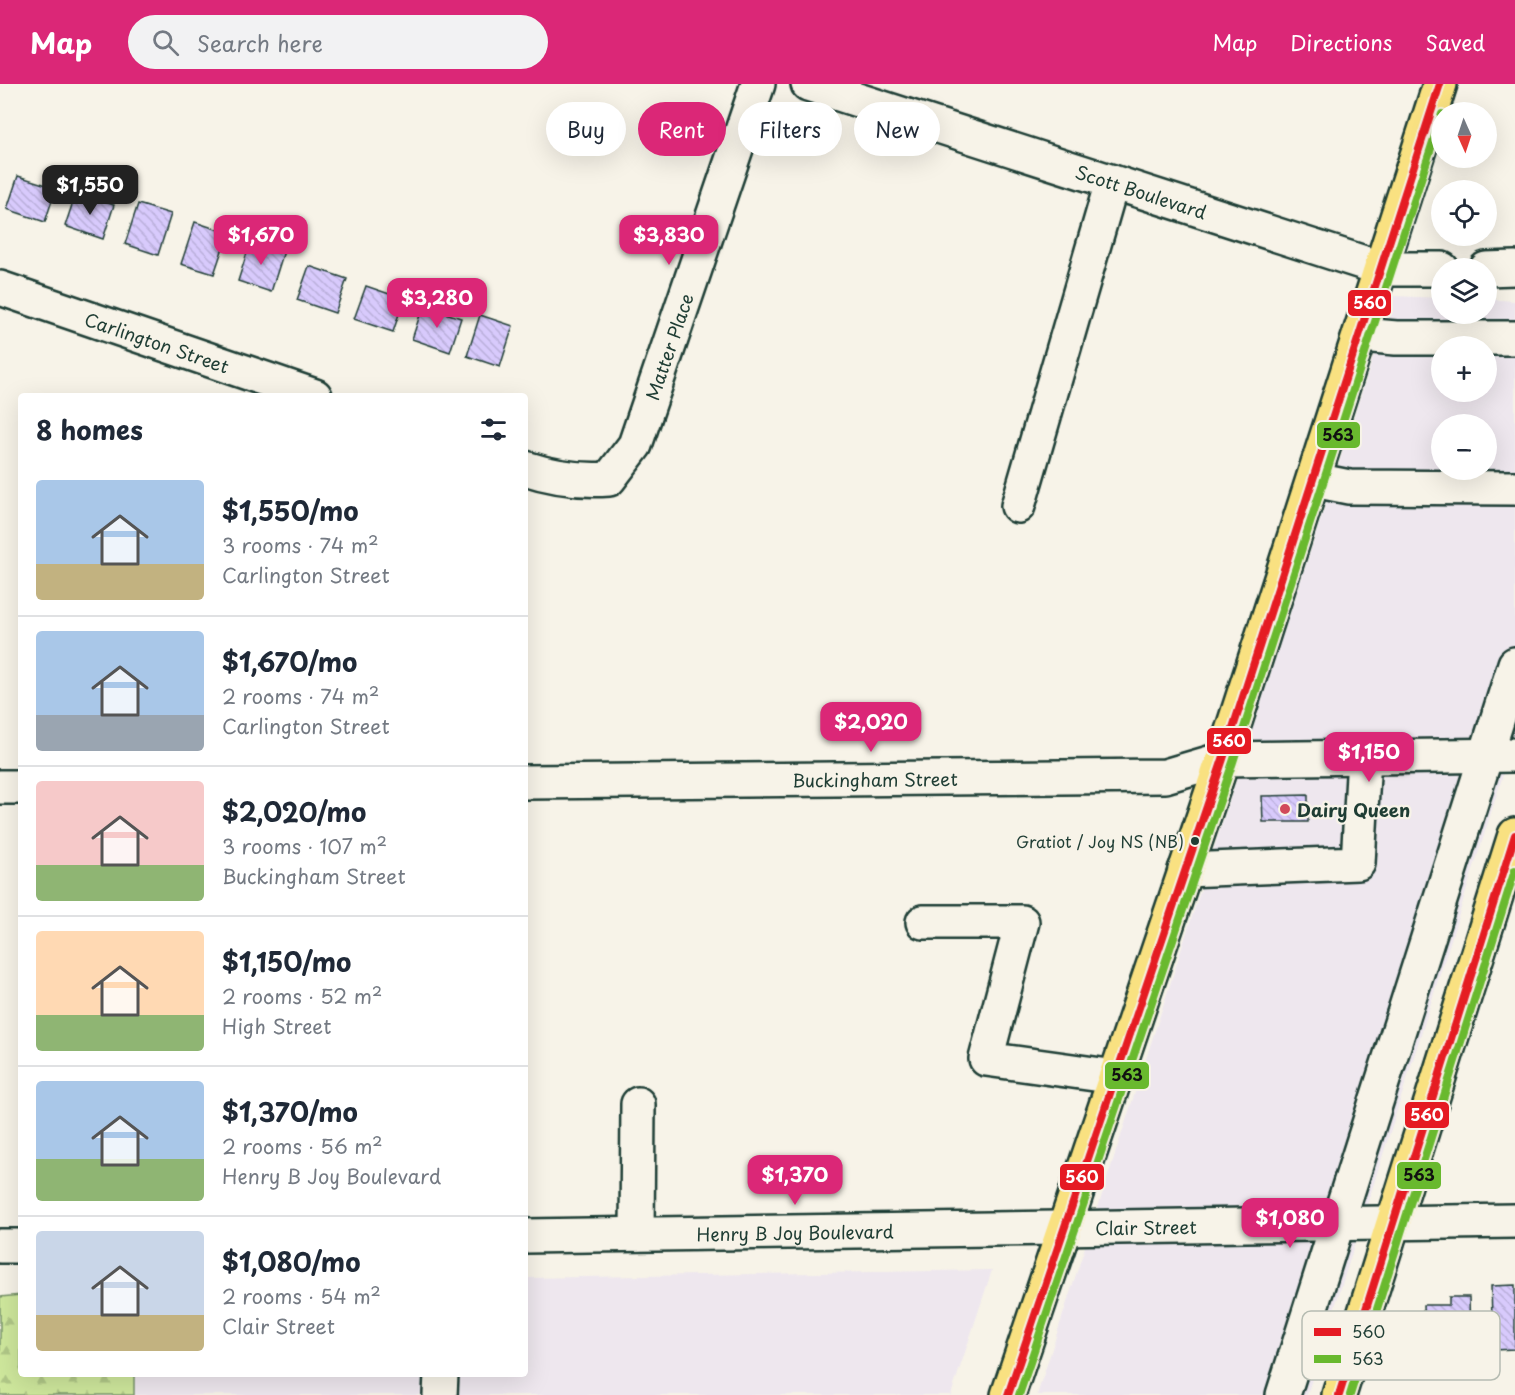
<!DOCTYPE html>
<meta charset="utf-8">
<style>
body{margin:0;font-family:"Playpen Sans",sans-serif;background:#f2f2f3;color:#1f2937;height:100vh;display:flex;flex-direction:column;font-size:22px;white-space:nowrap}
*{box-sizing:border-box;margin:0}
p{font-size:20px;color:#747a83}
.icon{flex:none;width:33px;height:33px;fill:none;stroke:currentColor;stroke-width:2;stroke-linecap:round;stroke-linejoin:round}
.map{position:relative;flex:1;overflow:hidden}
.panel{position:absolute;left:18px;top:309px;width:510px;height:984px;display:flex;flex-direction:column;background:#fff;border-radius:6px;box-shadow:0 6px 24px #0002}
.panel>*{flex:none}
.hud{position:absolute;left:546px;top:18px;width:570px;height:54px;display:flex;gap:12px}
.needle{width:39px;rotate:177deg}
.controls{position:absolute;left:1431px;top:18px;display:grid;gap:12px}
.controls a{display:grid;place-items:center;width:66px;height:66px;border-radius:50%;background:#fff;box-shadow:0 6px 24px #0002;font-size:30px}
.price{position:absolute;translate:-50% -51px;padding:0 14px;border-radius:12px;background:#db2777;color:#fff;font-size:20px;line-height:39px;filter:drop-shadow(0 2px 3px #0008)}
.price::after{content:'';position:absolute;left:50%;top:36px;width:18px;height:14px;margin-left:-9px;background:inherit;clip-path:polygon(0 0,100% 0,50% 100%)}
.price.active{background:#222;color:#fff}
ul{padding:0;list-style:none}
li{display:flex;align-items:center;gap:18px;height:150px;padding:0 18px}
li+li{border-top:2px solid #e0e1e3}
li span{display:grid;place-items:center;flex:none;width:168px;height:120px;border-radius:6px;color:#555}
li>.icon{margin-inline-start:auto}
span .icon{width:72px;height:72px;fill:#fffc;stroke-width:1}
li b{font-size:26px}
h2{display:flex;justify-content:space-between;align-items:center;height:72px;padding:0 18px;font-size:26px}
.chip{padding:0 21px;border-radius:27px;background:#fff;box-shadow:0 6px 24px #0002;font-size:21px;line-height:54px}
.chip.active{background:#db2777;color:#fff}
header{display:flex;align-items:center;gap:36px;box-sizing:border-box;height:84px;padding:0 30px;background:#db2777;color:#fff}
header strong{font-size:28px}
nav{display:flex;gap:33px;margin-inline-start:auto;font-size:21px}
.search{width:420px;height:54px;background:#f2f2f3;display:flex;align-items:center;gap:15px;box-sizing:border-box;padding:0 21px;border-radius:33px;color:#747a83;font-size:22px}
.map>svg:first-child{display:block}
.built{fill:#eee7ee;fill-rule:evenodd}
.forest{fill:url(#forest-firs);stroke:#769268;stroke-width:1.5}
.building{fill:url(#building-back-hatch);stroke:#1f3d34;stroke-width:1.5}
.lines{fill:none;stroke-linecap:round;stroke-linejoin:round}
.minor-casing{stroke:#1f3d34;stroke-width:38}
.major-casing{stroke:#1f3d34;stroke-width:38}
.minor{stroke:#f7f3e8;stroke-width:33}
.major{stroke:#f9e181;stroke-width:33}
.bus-1-casing{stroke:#f7f3e8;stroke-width:12}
.bus-2-casing{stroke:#f7f3e8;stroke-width:12}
.bus-1{stroke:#e51a23;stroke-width:8}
.bus-2{stroke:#69b92e;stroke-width:8}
.poi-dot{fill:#d1495b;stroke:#f7f3e8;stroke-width:2}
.bus-dot{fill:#1f3d34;stroke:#f7f3e8;stroke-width:2}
.labels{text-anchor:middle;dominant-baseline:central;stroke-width:4.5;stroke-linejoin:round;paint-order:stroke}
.bus-label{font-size:16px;fill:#1f3d34;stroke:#f7f3e8;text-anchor:end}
.street-label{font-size:18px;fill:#1f3d34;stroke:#f7f3e8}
.poi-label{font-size:18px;font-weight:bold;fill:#1f3d34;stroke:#f7f3e8;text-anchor:start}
.key{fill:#f7f3e8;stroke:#b6bcb2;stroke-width:1.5}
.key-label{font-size:16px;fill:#1f3d34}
.line-badge{stroke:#f7f3e8;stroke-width:2}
.badge-label{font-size:16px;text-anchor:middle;font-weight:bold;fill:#fff}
.pale-badge-label{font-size:16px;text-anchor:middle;font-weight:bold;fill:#111}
</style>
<header>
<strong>Map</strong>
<div class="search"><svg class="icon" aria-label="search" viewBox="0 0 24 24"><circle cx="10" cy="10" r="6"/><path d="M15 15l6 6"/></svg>Search here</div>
<nav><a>Map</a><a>Directions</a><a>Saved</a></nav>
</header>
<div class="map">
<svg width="1515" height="1311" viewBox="0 0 1515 1311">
<defs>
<pattern id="forest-firs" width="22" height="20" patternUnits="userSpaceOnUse" patternTransform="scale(1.5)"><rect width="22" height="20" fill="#cee79c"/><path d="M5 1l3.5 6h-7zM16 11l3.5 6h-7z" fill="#b0c787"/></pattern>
<pattern id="building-back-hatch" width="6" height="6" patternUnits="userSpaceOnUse" patternTransform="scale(1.5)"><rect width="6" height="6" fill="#d8cafc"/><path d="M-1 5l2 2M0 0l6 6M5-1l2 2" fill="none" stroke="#b9aed9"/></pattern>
</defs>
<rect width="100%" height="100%" fill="#f7f3e8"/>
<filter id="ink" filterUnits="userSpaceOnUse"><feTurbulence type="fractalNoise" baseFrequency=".0167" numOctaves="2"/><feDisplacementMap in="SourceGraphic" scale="12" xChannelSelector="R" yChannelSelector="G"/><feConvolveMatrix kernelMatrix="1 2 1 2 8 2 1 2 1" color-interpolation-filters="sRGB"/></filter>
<g filter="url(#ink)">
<path class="built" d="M 1393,212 L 1441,214 L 1442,230 L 1486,230 L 1487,215 L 1515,217 L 1515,653 L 1307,1311 L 1037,1311 ZM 1442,262 L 1486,262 L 1486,308 L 1442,308 ZM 1442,340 L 1486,340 L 1486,386 L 1442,386 Z
M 992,1186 L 951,1311 L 134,1311 L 134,1290 L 525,1290 L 525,1194 Z"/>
<path class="forest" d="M 21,1211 L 21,1290 L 134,1290 L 134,1311 L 0,1311 L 0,1213 Z"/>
<path class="building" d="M 18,92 L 56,104 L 45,138 L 7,125 Z
M 76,109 L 114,121 L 103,155 L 65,142 Z
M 138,120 L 171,130 L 158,171 L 125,160 Z
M 195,138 L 228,149 L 214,190 L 181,180 Z
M 251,156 L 284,167 L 271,208 L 238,197 Z
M 309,182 L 347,195 L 335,229 L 297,216 Z
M 366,202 L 404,215 L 393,248 L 354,235 Z
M 423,222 L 461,234 L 450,268 L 412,255 Z
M 480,231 L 513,242 L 500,283 L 467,272 Z
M 1308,711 L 1308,738 L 1263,738 L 1262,712 Z
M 1515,1201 L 1515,1265 L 1493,1266 L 1491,1202 Z
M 1449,1213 L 1469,1213 L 1470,1254 L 1462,1254 L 1462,1263 L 1456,1269 L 1456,1278 L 1438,1277 L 1438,1254 L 1424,1255 L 1423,1221 L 1449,1221 Z"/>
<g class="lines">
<g class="minor-casing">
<g id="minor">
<path id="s1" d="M 808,0 L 1383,185 L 1442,185"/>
<path d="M 1486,185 L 1515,184"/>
<path id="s2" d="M 0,204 L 315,312"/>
<path d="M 1362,251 L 1396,254 L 1515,254"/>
<path id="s3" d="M 525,384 C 552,393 581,397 609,395 L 635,361 L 758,0"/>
<path d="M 1314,396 L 1349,403 L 1515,404"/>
<path d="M 1018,422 L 1112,98"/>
<path id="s4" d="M 525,698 L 1165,692 L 1223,675 L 1515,671"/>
<path d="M 0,703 L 21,703"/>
<path d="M 1185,786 L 1358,779 L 1364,673"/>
<path d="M 923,838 L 1022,838 L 986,975 L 1116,993"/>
<path d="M 637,1150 L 638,1020"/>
<path id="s5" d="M 525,1152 L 1515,1137"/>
<path d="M 0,1162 L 21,1162"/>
<path d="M 440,1311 L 441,1290"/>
<path d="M 1283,1311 L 1515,580"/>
</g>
</g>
<g class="major-casing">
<path id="major" d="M 1008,1311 L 1223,675 L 1440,0
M 1339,1311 L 1515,751"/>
</g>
<use href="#minor" class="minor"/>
<use href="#major" class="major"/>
<g class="bus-1-casing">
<path id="bus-1" d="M 1008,1311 L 1223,675 L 1440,0
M 1339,1311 L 1515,751"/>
</g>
<g class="bus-2-casing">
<path id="bus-2" d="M 1019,1311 L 1233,678 L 1442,30
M 1350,1311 L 1515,786"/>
</g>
<use href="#bus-1" class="bus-1"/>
<use href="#bus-2" class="bus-2"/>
</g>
</g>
<circle class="poi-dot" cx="1285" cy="725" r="6"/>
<circle class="bus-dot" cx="1195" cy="757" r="5"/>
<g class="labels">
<g class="bus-label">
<text x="1184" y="757">Gratiot / Joy NS (NB)</text>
</g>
<g class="street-label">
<text stroke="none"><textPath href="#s1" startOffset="350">Scott Boulevard</textPath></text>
<text stroke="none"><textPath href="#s2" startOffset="166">Carlington Street</textPath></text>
<text stroke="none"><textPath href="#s3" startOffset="232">Matter Place</textPath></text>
<text stroke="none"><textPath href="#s4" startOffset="350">Buckingham Street</textPath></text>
<text stroke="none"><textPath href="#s5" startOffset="621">Clair Street</textPath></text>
<text stroke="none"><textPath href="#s5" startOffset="270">Henry B Joy Boulevard</textPath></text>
</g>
<g class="poi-label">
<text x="1297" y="725">Dairy Queen</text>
</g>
</g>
<rect x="1302" y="1227" width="198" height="69" rx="9" class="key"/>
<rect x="1314" y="1244" width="27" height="8" fill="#e51a23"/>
<rect x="1314" y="1271" width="27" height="8" fill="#69b92e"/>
<g class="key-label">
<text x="1352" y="1254">560</text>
<text x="1352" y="1281">563</text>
</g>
<g class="line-badge">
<rect x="1347" y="205" width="45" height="28" rx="6" fill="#e51a23"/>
<rect x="1316" y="337" width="45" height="28" rx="6" fill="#69b92e"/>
<rect x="1206" y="643" width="46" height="28" rx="6" fill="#e51a23"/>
<rect x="1104" y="977" width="46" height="29" rx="6" fill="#69b92e"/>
<rect x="1404" y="1017" width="46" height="28" rx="6" fill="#e51a23"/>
<rect x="1396" y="1077" width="46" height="29" rx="6" fill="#69b92e"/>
<rect x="1059" y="1079" width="46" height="28" rx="6" fill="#e51a23"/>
</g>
<g class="badge-label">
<text x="1370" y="225">560</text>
<text x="1229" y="663">560</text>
<text x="1427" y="1037">560</text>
<text x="1082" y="1099">560</text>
</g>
<g class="pale-badge-label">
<text x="1338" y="357">563</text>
<text x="1127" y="997">563</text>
<text x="1419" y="1097">563</text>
</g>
</svg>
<div class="controls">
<a><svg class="needle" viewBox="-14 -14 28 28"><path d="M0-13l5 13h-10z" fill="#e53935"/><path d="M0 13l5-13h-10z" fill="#747a83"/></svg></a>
<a><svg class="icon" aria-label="locate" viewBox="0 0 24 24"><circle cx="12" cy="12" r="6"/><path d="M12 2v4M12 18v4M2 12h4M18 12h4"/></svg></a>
<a><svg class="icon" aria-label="layers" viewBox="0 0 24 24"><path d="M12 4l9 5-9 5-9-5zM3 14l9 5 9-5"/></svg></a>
<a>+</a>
<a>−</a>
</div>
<b class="price active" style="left:90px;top:132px">$1,550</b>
<b class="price" style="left:261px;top:182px">$1,670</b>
<b class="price" style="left:669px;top:182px">$3,830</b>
<b class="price" style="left:437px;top:245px">$3,280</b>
<b class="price" style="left:871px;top:669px">$2,020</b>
<b class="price" style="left:1369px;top:699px">$1,150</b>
<b class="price" style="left:795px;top:1122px">$1,370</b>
<b class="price" style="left:1290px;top:1165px">$1,080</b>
<div class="hud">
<a class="chip">Buy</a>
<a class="chip active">Rent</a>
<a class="chip">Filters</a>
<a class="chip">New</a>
</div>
<section class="panel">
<h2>8 homes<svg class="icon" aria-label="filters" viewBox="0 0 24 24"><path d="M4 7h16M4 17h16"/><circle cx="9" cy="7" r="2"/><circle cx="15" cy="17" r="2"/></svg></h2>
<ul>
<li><span style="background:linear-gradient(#a9c7e8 70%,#c2b280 0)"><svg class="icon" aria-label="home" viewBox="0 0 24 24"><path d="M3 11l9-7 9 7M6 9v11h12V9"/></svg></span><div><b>$1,550/mo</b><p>3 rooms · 74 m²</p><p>Carlington Street</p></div></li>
<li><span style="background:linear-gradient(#a9c7e8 70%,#9aa5b1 0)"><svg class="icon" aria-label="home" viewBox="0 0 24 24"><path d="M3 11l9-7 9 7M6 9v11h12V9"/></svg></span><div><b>$1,670/mo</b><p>2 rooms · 74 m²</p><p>Carlington Street</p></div></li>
<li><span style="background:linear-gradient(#f6c9c9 70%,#8fb573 0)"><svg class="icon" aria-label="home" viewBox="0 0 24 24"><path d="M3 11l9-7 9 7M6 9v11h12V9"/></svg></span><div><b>$2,020/mo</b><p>3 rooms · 107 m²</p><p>Buckingham Street</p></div></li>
<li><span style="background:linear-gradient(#ffd9b3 70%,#8fb573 0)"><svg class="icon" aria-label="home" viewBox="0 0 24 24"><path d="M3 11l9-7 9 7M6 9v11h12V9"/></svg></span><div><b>$1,150/mo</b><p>2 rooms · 52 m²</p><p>High Street</p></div></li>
<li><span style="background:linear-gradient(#a9c7e8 65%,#8fb573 0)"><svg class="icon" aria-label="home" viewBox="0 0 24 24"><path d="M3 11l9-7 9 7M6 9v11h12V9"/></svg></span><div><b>$1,370/mo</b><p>2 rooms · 56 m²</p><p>Henry B Joy Boulevard</p></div></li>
<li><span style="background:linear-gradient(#c9d6e8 70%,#c2b280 0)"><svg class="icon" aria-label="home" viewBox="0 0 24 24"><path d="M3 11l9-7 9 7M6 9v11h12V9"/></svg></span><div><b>$1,080/mo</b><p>2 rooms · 54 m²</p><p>Clair Street</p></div></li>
</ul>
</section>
</div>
